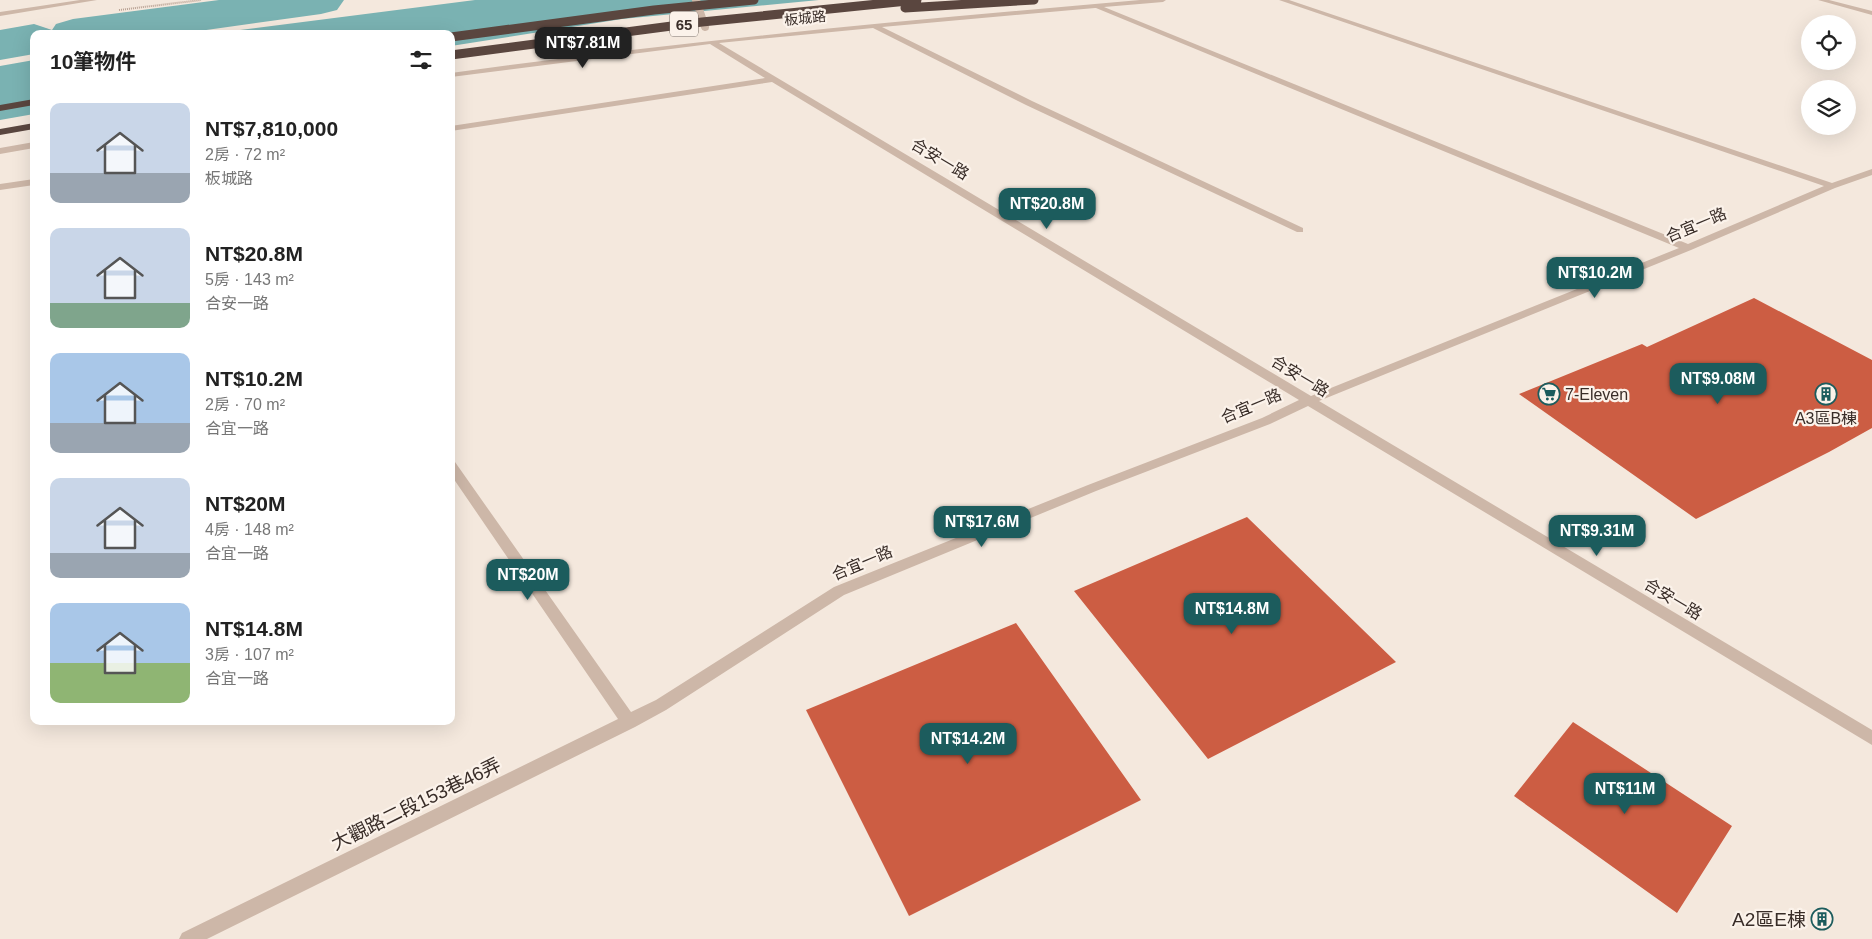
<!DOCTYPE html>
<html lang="zh-TW">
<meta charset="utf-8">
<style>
body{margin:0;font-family:Helvetica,"Noto Sans TC",sans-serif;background:#f2f2f2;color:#222;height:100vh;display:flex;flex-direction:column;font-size:19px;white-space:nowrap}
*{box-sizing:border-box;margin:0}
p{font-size:16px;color:#767676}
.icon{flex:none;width:28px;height:28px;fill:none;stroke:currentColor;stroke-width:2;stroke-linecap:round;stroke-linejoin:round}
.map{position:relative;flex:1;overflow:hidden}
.drawer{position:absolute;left:30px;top:30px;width:425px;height:695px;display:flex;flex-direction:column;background:#fff;border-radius:10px;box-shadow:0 5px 20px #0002}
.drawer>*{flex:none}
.controls{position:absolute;left:1801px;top:15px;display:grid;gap:10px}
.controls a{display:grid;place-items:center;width:55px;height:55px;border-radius:50%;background:#fff;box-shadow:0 5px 20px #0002;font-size:25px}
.price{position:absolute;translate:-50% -42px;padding:0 11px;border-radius:10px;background:#1c5c5d;color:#fff;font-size:16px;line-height:32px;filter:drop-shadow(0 1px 2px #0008)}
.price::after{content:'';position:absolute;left:50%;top:30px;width:15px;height:11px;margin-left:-8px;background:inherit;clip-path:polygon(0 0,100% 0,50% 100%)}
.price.active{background:#222;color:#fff}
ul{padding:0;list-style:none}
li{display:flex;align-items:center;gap:15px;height:125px;padding:0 20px}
li span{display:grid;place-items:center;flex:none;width:140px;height:100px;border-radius:10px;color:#555}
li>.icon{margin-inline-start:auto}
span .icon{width:60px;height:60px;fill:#fffc;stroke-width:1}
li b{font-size:21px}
h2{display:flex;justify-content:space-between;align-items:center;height:60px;padding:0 20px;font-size:21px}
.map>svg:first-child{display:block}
.water{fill:#7ab2b2}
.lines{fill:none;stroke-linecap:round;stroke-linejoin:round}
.river{fill:#7ab2b2;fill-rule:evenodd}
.building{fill:#cc5d43}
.path{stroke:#b8a092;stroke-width:2;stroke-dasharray:1 1;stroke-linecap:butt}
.minor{fill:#cdb7a8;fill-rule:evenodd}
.highway{fill:#5a463f;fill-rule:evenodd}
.minor-bridge{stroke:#cdb7a8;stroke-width:8}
.highway-bridge{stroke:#5a463f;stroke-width:9}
.labels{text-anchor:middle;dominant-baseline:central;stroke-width:4.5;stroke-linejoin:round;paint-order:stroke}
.far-street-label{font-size:14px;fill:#392d28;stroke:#fbf2ea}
.shield{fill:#fbf2ea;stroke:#736862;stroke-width:1}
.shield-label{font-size:15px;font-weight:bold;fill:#392d28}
.street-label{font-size:16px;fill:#392d28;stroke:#fbf2ea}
.poi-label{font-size:16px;fill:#392d28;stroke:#fbf2ea;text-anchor:start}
.near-street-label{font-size:19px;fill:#392d28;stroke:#fbf2ea}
.near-poi-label{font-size:19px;fill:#392d28;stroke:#fbf2ea;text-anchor:end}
</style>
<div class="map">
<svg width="1872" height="939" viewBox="0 0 1872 939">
<rect width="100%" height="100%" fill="#f4e8dd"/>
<path class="water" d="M 475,0 L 819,0 L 622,19 L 451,46 L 451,34 L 208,34 Z
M 34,60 L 34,114 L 0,120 L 0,66 Z"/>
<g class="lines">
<path class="river" d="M 219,0 L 344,0 L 337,10 L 321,14 L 178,34 L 34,34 L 34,54 L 0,60 L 0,30 L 34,24 L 52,30 L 56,24 L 73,19 Z"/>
</g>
<path class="building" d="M 1754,298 L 1872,360 L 1872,428 L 1829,452 L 1696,519 L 1519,394 L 1642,344 L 1647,347 Z
M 1247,517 L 1396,662 L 1208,759 L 1074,591 Z
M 1016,623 L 1141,800 L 909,916 L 806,710 Z
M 1573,722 L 1732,826 L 1677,913 L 1514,796 Z"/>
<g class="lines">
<path class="path" d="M 119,10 L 201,0"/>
<path class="minor" d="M 80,0 L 97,0 L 0,16 L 0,12 Z
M 1140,0 L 1166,0 L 1163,2 L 1104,7 L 1688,244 L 1824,186 L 1279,0 L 1289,0 L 1832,183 L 1872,169 L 1872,175 L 1835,188 L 1691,250 L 1319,401 L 1872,730 L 1872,745 L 1308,406 L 1270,424 L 1096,491 L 844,595 L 666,710 L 635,727 L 207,939 L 179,939 L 182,933 L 618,719 L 451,475 L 451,461 L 455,462 L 631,712 L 656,700 L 834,587 L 1088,485 L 1262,418 L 1299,400 L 772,82 L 451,131 L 451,126 L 765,78 L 710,44 L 451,77 L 451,73 C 680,41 909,20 1140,0 ZM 1095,8 L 1096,8 L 1679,248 L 1311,396 L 719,43 L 873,28 L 1026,105 L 1297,232 L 1303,232 L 1303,228 L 1032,101 L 882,27 Z
M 1818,0 L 1829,0 L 1872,11 L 1872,15 Z
M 34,142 L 34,148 L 0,154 L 0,148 Z
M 34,179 L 34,185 L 0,190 L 0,184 Z"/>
<path class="highway" d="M 34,99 L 34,105 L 0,111 L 0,105 Z
M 34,123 L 34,129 L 0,135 L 0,129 Z"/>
<path class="minor-bridge" d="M 696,0 L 705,27"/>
<path class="highway-bridge" d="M 905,8 L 1034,0
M 451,37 L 654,10 L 754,0
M 451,55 L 702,22 L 917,0"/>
</g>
<defs>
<g id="supermarket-ring" transform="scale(1.125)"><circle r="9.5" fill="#fbf2ea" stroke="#1c5c5d" stroke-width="1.5"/><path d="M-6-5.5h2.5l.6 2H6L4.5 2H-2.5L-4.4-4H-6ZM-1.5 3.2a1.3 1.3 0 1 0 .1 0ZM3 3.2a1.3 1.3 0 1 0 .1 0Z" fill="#1c5c5d"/></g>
<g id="building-ring" transform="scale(1.125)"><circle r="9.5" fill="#fbf2ea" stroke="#1c5c5d" stroke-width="1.5"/><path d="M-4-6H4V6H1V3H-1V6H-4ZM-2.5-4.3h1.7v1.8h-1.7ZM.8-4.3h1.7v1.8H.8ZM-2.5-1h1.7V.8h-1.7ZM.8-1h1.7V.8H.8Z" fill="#1c5c5d"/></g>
</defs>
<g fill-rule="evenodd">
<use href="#supermarket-ring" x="1549" y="394"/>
<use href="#building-ring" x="1826" y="394"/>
<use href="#building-ring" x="1822" y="919"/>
</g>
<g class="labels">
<g class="far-street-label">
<text transform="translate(805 18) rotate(-6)">板城路</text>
</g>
<rect class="shield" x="670" y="11.5" width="28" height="25" rx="4"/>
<g class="shield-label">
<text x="684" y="24">65</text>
</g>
<g class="street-label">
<text transform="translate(940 159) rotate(31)">合安一路</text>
<text transform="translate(1696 225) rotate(-23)">合宜一路</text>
<text transform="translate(1300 376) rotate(31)">合安一路</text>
<text transform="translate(1251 406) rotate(-23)">合宜一路</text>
<text transform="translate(862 563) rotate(-23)">合宜一路</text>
<text transform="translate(1673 599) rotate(31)">合安一路</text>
</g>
<g class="poi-label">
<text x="1565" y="394">7-Eleven</text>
<text x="1826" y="418" text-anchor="middle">A3區B棟</text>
</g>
<g class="near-street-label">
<text transform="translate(416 804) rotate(-26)">大觀路二段153巷46弄</text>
</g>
<g class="near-poi-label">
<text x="1806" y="919">A2區E棟</text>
</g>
</g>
</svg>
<div class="controls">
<a><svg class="icon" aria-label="locate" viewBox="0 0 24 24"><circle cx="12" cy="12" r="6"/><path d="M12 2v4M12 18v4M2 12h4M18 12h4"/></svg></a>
<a><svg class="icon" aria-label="layers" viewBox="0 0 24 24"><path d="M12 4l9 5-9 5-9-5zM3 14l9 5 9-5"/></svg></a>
</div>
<b class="price active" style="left:583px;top:69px">NT$7.81M</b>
<b class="price" style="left:1047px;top:230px">NT$20.8M</b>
<b class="price" style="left:1595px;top:299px">NT$10.2M</b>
<b class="price" style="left:1718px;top:405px">NT$9.08M</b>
<b class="price" style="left:982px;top:548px">NT$17.6M</b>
<b class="price" style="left:1597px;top:557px">NT$9.31M</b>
<b class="price" style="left:528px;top:601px">NT$20M</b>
<b class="price" style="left:1232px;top:635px">NT$14.8M</b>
<b class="price" style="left:968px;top:765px">NT$14.2M</b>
<b class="price" style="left:1625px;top:815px">NT$11M</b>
<section class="drawer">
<h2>10筆物件<svg class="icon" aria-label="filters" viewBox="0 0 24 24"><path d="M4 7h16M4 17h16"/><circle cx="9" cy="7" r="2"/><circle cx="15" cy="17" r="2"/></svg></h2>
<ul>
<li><span style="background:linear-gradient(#c9d6e8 70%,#9aa5b1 0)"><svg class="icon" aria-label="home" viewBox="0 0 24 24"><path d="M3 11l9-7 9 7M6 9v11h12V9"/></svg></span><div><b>NT$7,810,000</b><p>2房 · 72 m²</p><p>板城路</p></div></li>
<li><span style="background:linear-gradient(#c9d6e8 75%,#7fa58c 0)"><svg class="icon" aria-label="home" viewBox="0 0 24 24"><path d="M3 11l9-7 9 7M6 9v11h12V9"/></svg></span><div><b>NT$20.8M</b><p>5房 · 143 m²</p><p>合安一路</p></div></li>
<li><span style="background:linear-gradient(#a9c7e8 70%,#9aa5b1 0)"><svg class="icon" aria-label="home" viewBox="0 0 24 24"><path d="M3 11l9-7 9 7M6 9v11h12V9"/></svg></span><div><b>NT$10.2M</b><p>2房 · 70 m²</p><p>合宜一路</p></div></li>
<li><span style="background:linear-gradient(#c9d6e8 75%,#9aa5b1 0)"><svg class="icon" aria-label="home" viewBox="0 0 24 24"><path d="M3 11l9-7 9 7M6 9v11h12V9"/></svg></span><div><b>NT$20M</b><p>4房 · 148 m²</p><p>合宜一路</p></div></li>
<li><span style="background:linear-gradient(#a9c7e8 60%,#8fb573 0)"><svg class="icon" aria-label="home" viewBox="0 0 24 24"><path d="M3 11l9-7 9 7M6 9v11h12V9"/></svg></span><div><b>NT$14.8M</b><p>3房 · 107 m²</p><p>合宜一路</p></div></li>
</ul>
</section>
</div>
